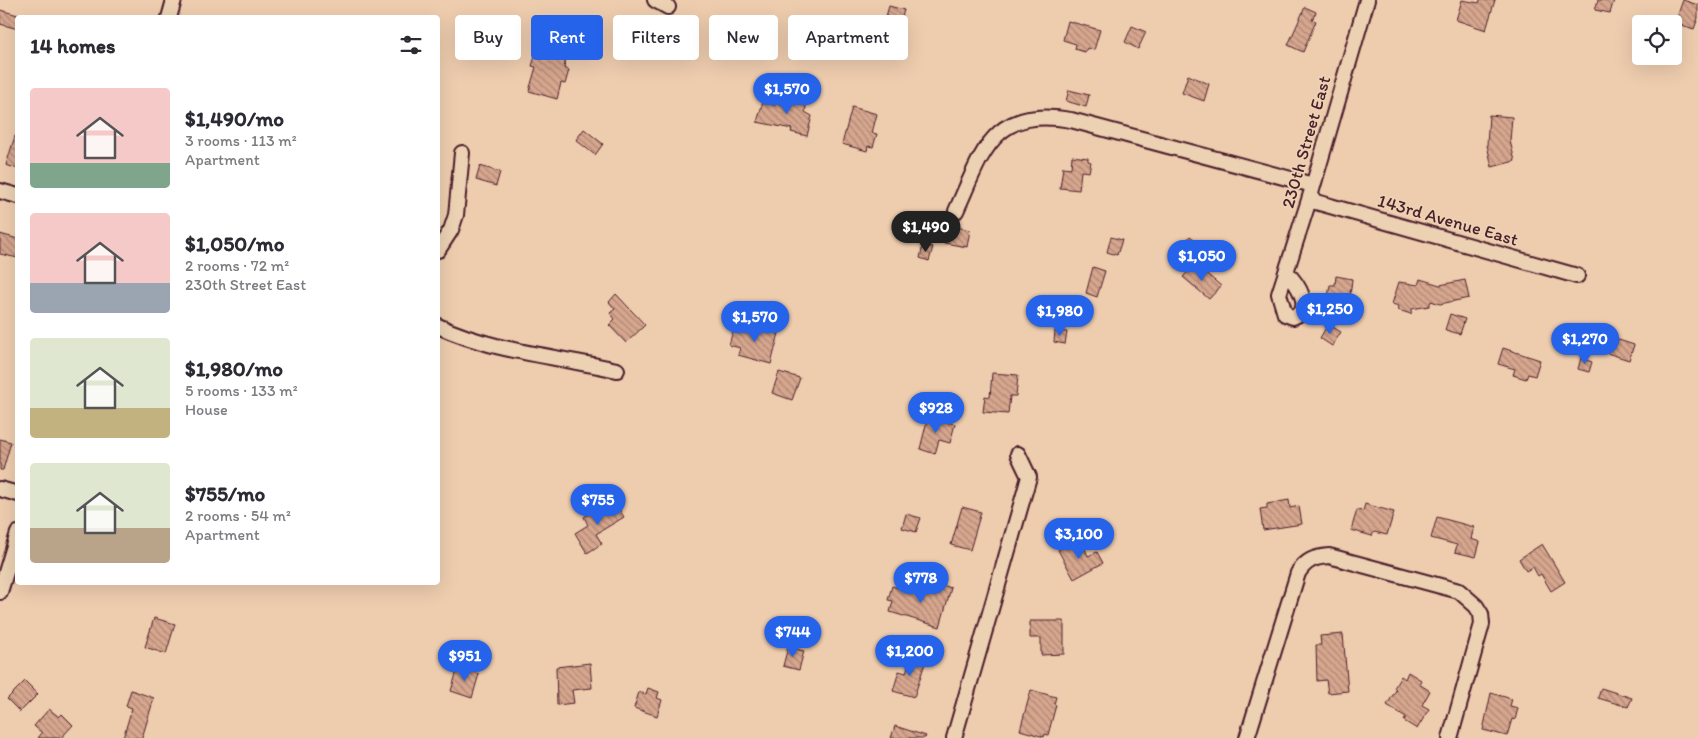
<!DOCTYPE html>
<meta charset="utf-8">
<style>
body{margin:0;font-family:Itim,sans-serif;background:#f7f7f7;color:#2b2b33;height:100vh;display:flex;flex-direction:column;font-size:19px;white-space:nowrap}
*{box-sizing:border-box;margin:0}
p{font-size:16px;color:#7c7c81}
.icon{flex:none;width:28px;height:28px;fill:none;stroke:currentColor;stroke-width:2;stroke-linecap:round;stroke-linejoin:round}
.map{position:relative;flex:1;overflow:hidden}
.side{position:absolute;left:15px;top:15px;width:425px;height:570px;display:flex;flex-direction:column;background:#fff;border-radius:5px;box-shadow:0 5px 20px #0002}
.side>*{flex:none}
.guide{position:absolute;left:455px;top:15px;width:475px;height:45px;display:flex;gap:10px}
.tools{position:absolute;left:1632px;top:15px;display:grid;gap:10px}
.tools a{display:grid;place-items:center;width:50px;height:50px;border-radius:5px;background:#fff;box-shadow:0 5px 20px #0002;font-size:25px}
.price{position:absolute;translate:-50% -42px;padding:0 11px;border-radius:18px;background:#2563eb;color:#fff;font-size:16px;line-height:32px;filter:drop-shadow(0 1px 2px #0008)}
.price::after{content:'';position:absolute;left:50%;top:30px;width:15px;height:11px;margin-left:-8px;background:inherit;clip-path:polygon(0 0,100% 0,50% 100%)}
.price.current{background:#222;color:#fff}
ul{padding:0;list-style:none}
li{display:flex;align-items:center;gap:15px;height:125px;padding:0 15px}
li span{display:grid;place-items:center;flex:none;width:140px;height:100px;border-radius:5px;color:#555}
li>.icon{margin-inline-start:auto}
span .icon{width:60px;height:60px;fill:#fffc;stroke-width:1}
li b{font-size:21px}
h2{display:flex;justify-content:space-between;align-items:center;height:60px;padding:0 15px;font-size:21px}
.tag{padding:0 18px;border-radius:5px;background:#fff;box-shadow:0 5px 20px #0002;font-size:18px;line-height:45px}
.tag.current{background:#2563eb;color:#fff}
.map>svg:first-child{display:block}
.building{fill:url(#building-back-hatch);stroke:#4a1f2b}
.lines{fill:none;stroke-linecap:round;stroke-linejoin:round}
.minor-casing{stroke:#4a1f2b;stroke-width:18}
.minor{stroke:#ecd1b3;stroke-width:14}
.labels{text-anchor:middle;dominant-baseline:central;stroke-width:4;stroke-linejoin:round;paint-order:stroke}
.street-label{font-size:18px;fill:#4a1f2b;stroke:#ecd1b3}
</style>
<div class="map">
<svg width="1698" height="738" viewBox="0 0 1698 738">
<defs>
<pattern id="building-back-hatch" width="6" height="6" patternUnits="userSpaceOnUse" patternTransform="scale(1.25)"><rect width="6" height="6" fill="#d6a68e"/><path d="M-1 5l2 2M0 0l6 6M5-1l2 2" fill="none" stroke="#b08774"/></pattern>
</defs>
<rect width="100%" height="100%" fill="#eeccae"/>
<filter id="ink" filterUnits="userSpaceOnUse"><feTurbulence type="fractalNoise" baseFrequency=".02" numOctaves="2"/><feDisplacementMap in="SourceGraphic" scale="10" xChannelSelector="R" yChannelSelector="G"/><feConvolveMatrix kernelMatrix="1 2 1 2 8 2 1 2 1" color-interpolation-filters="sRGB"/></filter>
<g filter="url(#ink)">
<path class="building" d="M 1462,0 L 1479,3 L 1480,0 L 1495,0 L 1486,30 L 1456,20 Z
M 1598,0 L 1614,0 L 1610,13 L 1595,10 Z
M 1683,0 L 1698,5 L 1698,18 L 1694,29 L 1675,23 Z
M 889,6 L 904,10 L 898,31 L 883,27 Z
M 1305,7 L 1316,12 L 1312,20 L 1316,21 L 1303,52 L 1288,45 Z
M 0,10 L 18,15 L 18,29 L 0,24 Z
M 1068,21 L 1100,30 L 1094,50 L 1087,48 L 1085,52 L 1075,49 L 1076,44 L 1063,40 Z
M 1132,26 L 1146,32 L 1138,49 L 1125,42 Z
M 537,50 L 566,59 L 564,68 L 569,70 L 565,84 L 561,83 L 557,99 L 529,91 L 536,67 L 532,66 Z
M 1188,75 L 1209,84 L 1204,101 L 1182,93 Z
M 1069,90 L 1089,95 L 1086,107 L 1066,101 Z
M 785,95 L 807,101 L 805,112 L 812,116 L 807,136 L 791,132 L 792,129 L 757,122 L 763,102 L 775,105 L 776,102 L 783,104 Z
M 852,107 L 877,114 L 872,133 L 877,134 L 873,147 L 868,146 L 867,151 L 842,144 Z
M 1489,115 L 1512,117 L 1510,141 L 1515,161 L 1492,167 L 1487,145 Z
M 584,129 L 603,144 L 595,155 L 576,140 Z
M 15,136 L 18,136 L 18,169 L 6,165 Z
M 1072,156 L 1088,158 L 1088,161 L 1091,162 L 1089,172 L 1081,171 L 1079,190 L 1060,188 L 1063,167 L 1071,168 Z
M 480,166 L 500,172 L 496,186 L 476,180 Z
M 947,225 L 970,230 L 967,247 L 944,243 Z
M 0,234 L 18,239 L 18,258 L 0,254 Z
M 1190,236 L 1198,242 L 1188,256 L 1180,249 Z
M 1111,237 L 1122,240 L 1117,255 L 1107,252 Z
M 923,245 L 933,247 L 929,261 L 920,258 Z
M 1195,264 L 1221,286 L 1209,299 L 1183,277 Z
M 1093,267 L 1105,271 L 1097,297 L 1086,293 Z
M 1336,276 L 1352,279 L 1349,305 L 1332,302 L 1333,298 L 1328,297 L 1330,285 L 1335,285 Z
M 1420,279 L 1440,285 L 1465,280 L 1469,298 L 1440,304 L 1431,301 L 1429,306 L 1412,309 L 1411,314 L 1398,310 L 1399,306 L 1392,304 L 1399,282 L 1418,285 Z
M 616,294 L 645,325 L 626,343 L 609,325 L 615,319 L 610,313 L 615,309 L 609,302 Z
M 1450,314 L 1465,319 L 1460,334 L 1445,330 Z
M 1328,324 L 1341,332 L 1332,346 L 1320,338 Z
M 751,326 L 779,333 L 771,364 L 738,355 L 740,348 L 729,345 L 734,327 L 750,331 Z
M 1055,331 L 1067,332 L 1065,344 L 1054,342 Z
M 1597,333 L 1634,345 L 1629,360 L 1591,348 Z
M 1503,348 L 1540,360 L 1535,376 L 1528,374 L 1526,379 L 1513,375 L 1515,369 L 1498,364 Z
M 1581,358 L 1592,362 L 1589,372 L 1578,369 Z
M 779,372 L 800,378 L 792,400 L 772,393 Z
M 992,373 L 1018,375 L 1016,396 L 1010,396 L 1008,414 L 983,412 L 985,396 L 990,397 Z
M 928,417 L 955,424 L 950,443 L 939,440 L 935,454 L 920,449 Z
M 0,439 L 11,442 L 3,470 L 0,470 Z
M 1289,500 L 1290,508 L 1299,506 L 1302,524 L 1263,530 L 1260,509 L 1267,508 L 1267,504 Z
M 615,503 L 624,517 L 596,534 L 602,544 L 587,553 L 575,533 L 588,525 L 584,517 L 601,507 L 604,510 Z
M 1365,504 L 1394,512 L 1387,535 L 1374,532 L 1372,536 L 1351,530 L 1357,510 L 1363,511 Z
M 962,507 L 981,512 L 970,550 L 951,545 Z
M 906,514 L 921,518 L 916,532 L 902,528 Z
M 1437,517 L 1474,527 L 1471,539 L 1480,542 L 1476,557 L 1455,552 L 1457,545 L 1431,538 Z
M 1072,542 L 1078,553 L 1085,549 L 1088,556 L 1097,552 L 1103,563 L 1074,579 L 1058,550 Z
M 1542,544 L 1565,582 L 1551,591 L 1541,574 L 1538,576 L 1533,567 L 1526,571 L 1519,559 Z
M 931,581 L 951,588 L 940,627 L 890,612 L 893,601 L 888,600 L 892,586 L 927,596 Z
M 154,618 L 175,624 L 166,654 L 145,647 Z
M 1030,621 L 1064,621 L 1064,654 L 1041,655 L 1041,638 L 1030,638 Z
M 1343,634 L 1348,691 L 1328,693 L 1326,680 L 1317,681 L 1316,645 L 1321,645 L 1320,636 Z
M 788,647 L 804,651 L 799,670 L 783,666 Z
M 911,655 L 926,660 L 914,697 L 893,691 L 899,671 L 906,673 Z
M 590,663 L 592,688 L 572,690 L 574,703 L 557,705 L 556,667 Z
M 458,667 L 479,674 L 472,698 L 451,691 Z
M 1408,672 L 1421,680 L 1419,684 L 1430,691 L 1422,705 L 1429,709 L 1417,729 L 1404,721 L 1406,717 L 1387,705 L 1396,690 L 1394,688 L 1401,676 L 1405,679 Z
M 25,681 L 38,694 L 20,712 L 7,699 Z
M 648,688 L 659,692 L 657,698 L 662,700 L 657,716 L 634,708 L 639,692 L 646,694 Z
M 1601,688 L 1632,698 L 1628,707 L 1598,698 Z
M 131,690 L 154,698 L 142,738 L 123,738 L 132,708 L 126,706 Z
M 1031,690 L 1056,697 L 1054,704 L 1056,705 L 1048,735 L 1045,734 L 1044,737 L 1020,730 Z
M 1491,693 L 1512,699 L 1510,706 L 1518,708 L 1515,720 L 1512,719 L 1507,736 L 1483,730 Z
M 49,709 L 59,717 L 62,714 L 73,725 L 61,738 L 38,738 L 42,733 L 34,726 Z
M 895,726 L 926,736 L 925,738 L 891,738 Z"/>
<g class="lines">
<g class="minor-casing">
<path id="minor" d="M 655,0 L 668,7
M 169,18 L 174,0
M 0,191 L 18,196
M 1309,200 L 1577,276
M 956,211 C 983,152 992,106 1071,120 L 1313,185
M 438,250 L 451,230 L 456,215 L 462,153
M 1286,272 C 1297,283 1315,309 1293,317 L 1285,314 L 1279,294 L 1309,200 L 1367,0
M 438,326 C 494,352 556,356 617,370
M 0,489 L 18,494
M 0,592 L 18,533
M 954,738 L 1029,477 L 1018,454
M 1247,738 L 1298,573 C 1306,560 1315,557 1329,556 L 1459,591 L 1476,606 L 1481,614 L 1482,624 L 1450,738"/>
</g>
<use href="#minor" class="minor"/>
</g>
</g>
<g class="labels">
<g class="street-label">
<text transform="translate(1306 142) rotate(-74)">230th Street East</text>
<text transform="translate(1448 220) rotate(16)">143rd Avenue East</text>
</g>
</g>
</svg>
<div class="tools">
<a><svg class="icon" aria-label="locate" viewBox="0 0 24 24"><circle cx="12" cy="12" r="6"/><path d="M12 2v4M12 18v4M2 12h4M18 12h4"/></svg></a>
</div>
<b class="price" style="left:787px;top:115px">$1,570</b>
<b class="price current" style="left:926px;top:253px">$1,490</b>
<b class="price" style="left:1202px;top:282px">$1,050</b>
<b class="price" style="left:1330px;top:335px">$1,250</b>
<b class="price" style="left:1060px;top:337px">$1,980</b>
<b class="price" style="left:755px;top:343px">$1,570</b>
<b class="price" style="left:1585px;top:365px">$1,270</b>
<b class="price" style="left:936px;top:434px">$928</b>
<b class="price" style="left:598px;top:526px">$755</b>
<b class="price" style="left:1079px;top:560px">$3,100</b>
<b class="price" style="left:921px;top:604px">$778</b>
<b class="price" style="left:793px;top:658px">$744</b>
<b class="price" style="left:910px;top:677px">$1,200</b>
<b class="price" style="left:465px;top:682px">$951</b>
<div class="guide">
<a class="tag">Buy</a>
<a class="tag current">Rent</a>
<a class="tag">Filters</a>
<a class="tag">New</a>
<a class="tag">Apartment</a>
</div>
<section class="side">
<h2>14 homes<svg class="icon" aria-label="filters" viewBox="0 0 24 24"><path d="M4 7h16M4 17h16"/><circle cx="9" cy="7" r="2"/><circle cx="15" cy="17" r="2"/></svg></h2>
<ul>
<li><span style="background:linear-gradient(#f6c9c9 75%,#7fa58c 0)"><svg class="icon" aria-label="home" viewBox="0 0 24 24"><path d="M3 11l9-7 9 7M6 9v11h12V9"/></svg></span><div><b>$1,490/mo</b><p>3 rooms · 113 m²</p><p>Apartment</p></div></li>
<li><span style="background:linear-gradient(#f6c9c9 70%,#9aa5b1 0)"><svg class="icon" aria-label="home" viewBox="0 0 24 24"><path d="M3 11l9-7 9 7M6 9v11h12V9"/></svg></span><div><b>$1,050/mo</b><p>2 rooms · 72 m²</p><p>230th Street East</p></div></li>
<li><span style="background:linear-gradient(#dfe7d0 70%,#c2b280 0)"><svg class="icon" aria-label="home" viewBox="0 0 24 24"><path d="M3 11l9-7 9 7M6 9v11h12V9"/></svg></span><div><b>$1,980/mo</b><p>5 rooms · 133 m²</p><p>House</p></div></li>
<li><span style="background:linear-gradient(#dfe7d0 65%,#b9a48a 0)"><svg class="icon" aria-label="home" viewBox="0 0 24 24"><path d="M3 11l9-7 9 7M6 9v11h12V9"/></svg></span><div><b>$755/mo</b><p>2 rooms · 54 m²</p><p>Apartment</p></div></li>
</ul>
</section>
</div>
